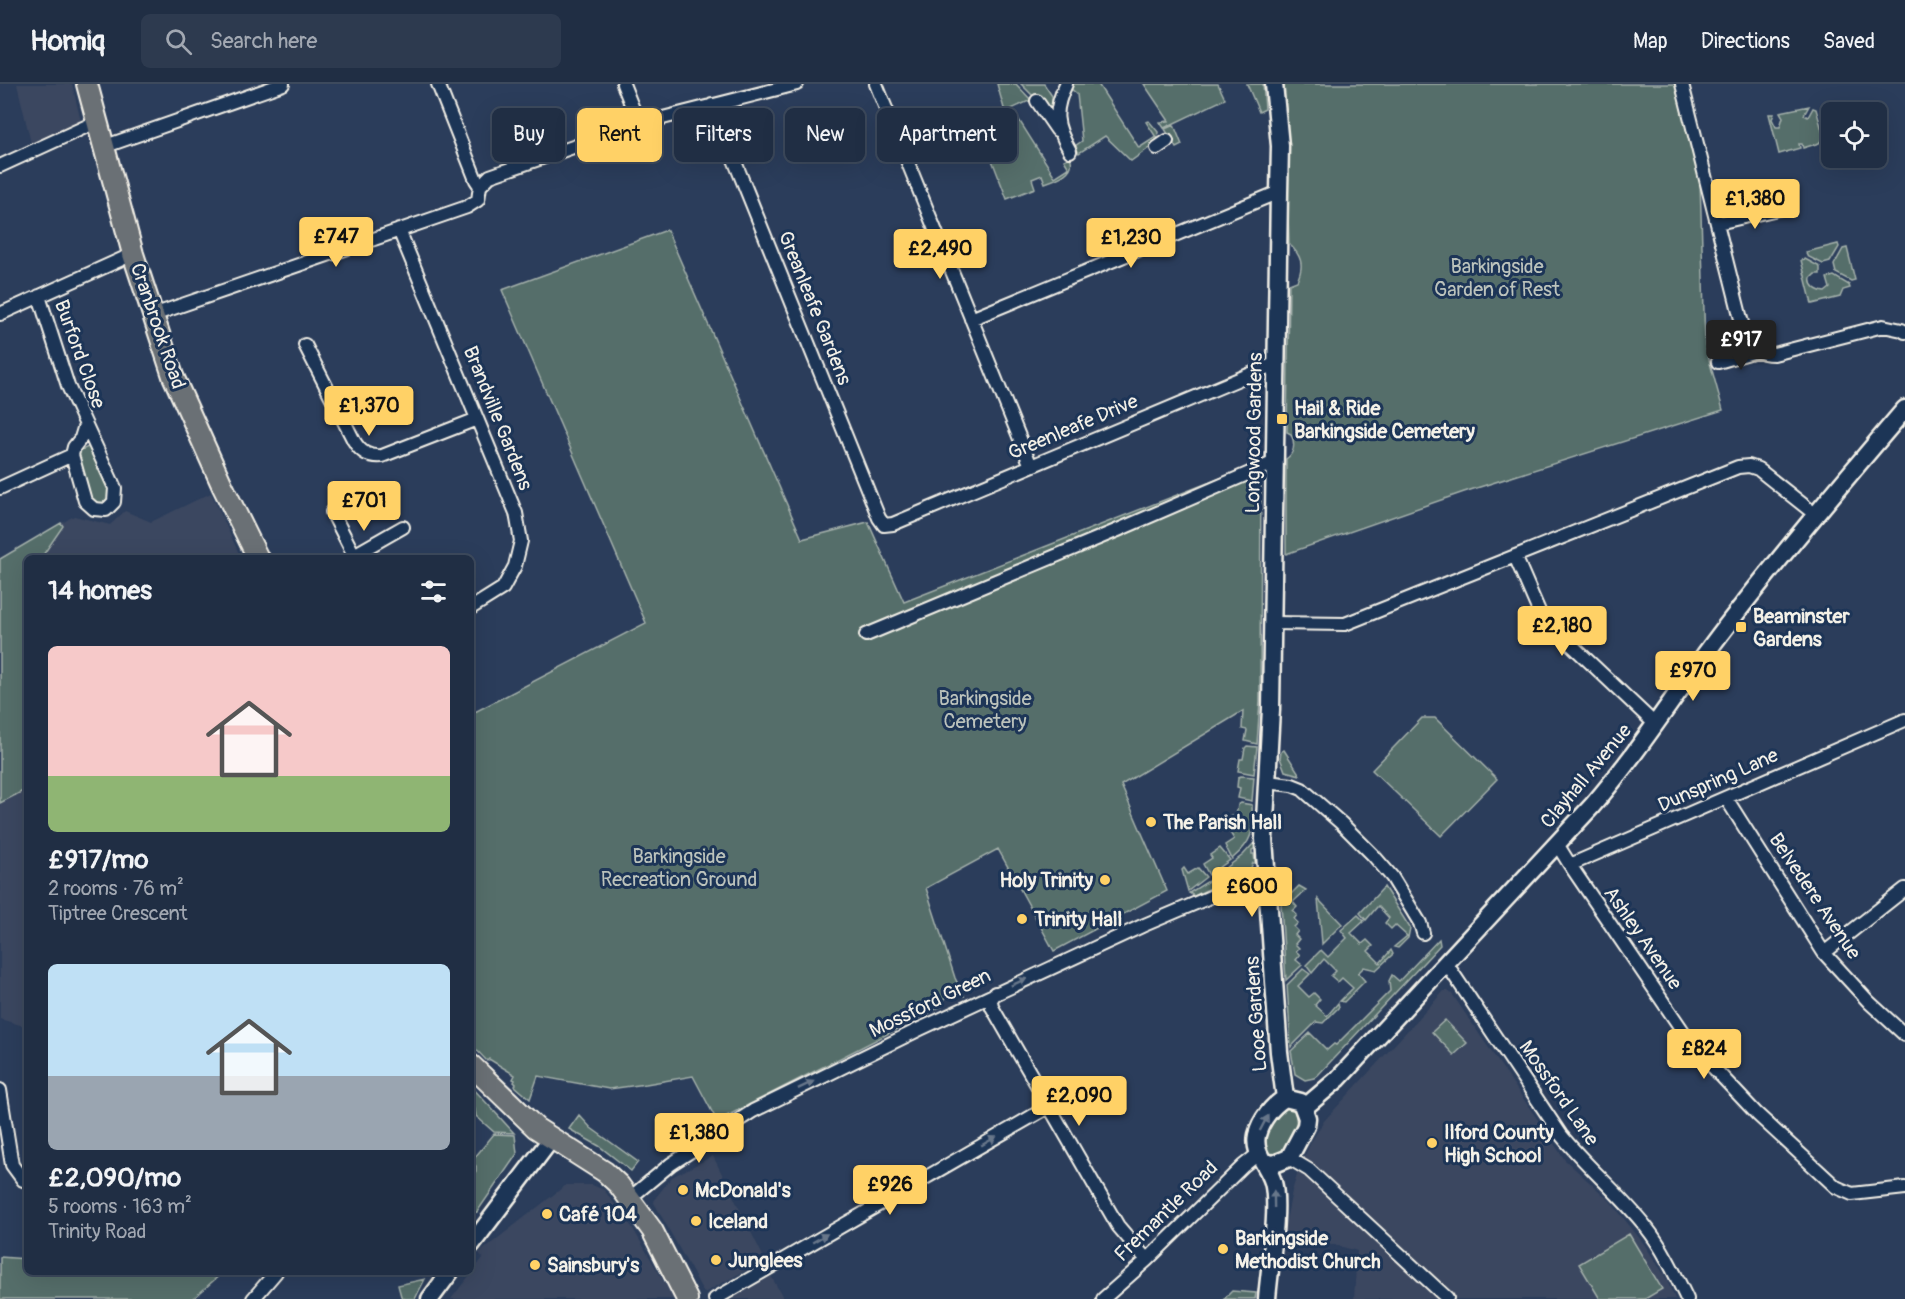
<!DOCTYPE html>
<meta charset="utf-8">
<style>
body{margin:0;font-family:Pangolin,sans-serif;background:#2d3a4f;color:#f1f3f6;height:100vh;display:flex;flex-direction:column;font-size:22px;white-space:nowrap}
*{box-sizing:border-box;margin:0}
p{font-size:20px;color:#a2a8b2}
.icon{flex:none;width:33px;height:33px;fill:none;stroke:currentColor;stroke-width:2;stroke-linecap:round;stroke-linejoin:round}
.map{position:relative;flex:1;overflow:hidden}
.sheet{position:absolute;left:24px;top:471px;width:450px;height:720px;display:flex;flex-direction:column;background:#202e44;border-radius:9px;box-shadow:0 6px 24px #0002,0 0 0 2px #3d4a5d}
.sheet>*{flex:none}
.guide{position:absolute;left:492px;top:24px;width:570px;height:54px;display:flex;gap:12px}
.buttons{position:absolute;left:1821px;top:18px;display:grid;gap:12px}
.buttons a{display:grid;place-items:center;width:66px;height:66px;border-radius:9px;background:#202e44;box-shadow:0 6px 24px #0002,0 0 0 2px #3d4a5d;font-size:30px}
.price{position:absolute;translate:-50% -51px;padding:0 14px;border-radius:6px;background:#ffd166;color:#111;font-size:20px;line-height:39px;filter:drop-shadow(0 2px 3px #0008)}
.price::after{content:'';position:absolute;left:50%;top:36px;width:18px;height:14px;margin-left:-9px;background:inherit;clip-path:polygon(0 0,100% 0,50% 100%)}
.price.on{background:#222;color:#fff}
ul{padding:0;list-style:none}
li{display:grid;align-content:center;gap:12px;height:318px;padding:0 24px}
li span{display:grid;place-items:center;height:186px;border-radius:9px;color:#555}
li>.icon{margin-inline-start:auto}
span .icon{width:108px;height:108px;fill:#fffc;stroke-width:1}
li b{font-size:26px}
h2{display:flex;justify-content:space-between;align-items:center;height:72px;padding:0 24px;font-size:26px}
.tag{padding:0 21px;border-radius:9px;background:#202e44;box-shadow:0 6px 24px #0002,0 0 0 2px #3d4a5d;font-size:21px;line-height:54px}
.tag.on{background:#ffd166;color:#111}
header{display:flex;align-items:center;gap:36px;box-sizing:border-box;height:84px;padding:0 30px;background:#202e44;border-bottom:2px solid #3d4a5d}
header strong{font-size:28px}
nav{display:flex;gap:33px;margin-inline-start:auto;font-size:21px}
.search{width:420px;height:54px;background:#2d3a4f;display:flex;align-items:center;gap:15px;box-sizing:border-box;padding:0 21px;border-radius:9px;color:#a2a8b2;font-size:22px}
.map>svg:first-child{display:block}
.built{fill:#3b4760}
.green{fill:#546e6b;stroke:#a4b0aa;stroke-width:1.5}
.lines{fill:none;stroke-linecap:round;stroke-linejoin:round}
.street-casing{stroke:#f4f1e8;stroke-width:16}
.secondary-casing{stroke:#f4f1e8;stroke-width:21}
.primary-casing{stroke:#f4f1e8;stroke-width:24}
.street{stroke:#1d3557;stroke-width:12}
.secondary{stroke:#1d3557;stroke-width:16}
.primary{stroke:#6b6f74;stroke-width:20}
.oneway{fill:#68778a}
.poi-dot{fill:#ffd166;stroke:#1d3557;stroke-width:2}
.labels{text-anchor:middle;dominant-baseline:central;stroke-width:6;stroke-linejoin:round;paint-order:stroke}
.park-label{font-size:20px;fill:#bcc3bc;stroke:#1d3557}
.street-label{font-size:20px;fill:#f4f1e8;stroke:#1d3557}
.poi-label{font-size:20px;font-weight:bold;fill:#f4f1e8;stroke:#1d3557;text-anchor:start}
</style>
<header>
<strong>Homiq</strong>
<div class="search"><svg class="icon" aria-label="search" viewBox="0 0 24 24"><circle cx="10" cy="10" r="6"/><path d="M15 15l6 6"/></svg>Search here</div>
<nav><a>Map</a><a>Directions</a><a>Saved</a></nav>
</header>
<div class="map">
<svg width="1905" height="1215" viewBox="0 0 1905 1215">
<rect width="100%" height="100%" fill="#2b3d5b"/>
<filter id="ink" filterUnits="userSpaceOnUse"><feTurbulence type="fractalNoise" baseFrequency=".0167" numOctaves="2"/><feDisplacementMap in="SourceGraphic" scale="12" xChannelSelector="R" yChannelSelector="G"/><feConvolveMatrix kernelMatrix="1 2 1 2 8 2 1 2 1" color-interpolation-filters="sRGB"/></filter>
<g filter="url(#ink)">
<path class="built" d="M 17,0 L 72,0 L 81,38 L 31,59 Z
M 211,409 L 241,474 L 27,474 L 27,693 L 0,707 L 0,475 L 74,432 L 110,441 L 125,427 L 151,438 Z
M 27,705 L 27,943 L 0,935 L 0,719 Z
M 1444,907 L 1448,907 L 1452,910 L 1565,1076 L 1610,1117 L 1644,1160 L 1665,1192 L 1675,1215 L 1354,1215 L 1357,1167 L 1284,1147 L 1292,1107 L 1299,1085 L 1311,1058 L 1324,1037 Z
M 713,1072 L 765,1176 L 704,1209 L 653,1117 L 672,1093 Z
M 566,1101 L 592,1101 L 604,1106 L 632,1143 L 674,1215 L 451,1215 L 483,1174 L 479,1169 Z
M 771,1192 L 784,1215 L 732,1215 Z"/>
<path class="green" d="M 997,0 L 1016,0 L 1031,16 L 1005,28 Z
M 1021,0 L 1044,0 L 1052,12 L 1052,28 L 1049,28 Z
M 1074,0 L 1098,0 L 1139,64 L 1156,53 L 1146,38 L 1149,37 L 1158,48 L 1157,58 L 1131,77 L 1105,52 L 1079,69 L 1075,62 L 1082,57 L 1077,10 L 1070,4 Z
M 1144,0 L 1218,0 L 1225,15 L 1164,44 L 1160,38 L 1169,37 Z
M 1247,0 L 1263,0 L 1265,25 L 1259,28 Z
M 1284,0 L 1675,0 L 1700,97 L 1705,261 L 1723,326 L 1464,408 L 1286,470 L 1286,375 C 1295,369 1295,359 1291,350 L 1287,348 L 1289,200 L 1297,197 C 1305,181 1301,171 1289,160 Z
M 1809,22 L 1804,31 L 1808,33 L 1813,24 L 1816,25 L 1824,53 L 1819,59 L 1803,64 L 1802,60 L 1799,60 L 1800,64 L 1779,70 L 1769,30 L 1774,30 L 1772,35 L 1776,43 L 1780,43 L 1783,33 L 1780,28 Z
M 995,27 L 998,37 L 1007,34 L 1006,30 L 1014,28 L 1055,93 L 1069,84 L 1064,76 L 1070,73 C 1077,88 1057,95 1045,99 L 1042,91 L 1032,95 L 1035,104 L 1007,115 L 975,32 Z
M 1174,41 L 1182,61 L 1176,64 L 1165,45 Z
M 667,146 L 802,455 L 868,438 L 904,518 L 1261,378 L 1260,617 L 1257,660 L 1245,657 L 1247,646 L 1242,645 L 1243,627 L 1121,701 L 1167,807 L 1054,867 L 998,765 L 926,804 L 955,894 L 964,912 L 956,910 L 945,914 L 942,922 L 717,1037 L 693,992 L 646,1000 L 609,1005 L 538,992 L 530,1015 L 515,1002 L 516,1000 L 514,998 L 515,996 L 513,995 L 515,991 L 489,975 L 487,977 L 471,960 L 471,630 L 646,539 L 502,206 Z
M 1838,160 L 1839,163 L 1830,178 L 1823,180 L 1807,172 L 1806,168 Z
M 1847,164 L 1855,196 L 1851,197 L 1836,189 L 1834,181 L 1843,165 Z
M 1805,175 L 1820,183 L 1820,190 L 1815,190 L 1811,194 C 1809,202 1817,207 1825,208 L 1830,204 L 1827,194 L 1834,192 L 1849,201 L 1850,204 L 1843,206 L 1840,213 L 1812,220 L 1801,176 Z
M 88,363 L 92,366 L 110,406 L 110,415 C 109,416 102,421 102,421 C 88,425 80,382 77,372 L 79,367 Z
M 61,439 L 63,442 L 41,474 L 27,474 L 27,494 L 25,498 L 27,500 L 27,705 L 0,719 L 0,475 Z
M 1422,634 L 1435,634 L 1497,695 L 1441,752 L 1372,686 Z
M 1247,662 L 1257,663 L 1254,690 L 1238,687 L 1240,675 L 1243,675 L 1245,664 Z
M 1284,666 L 1300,691 L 1285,687 L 1280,674 L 1281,668 Z
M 1241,692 L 1254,693 L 1252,717 L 1238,714 L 1240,704 L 1237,703 L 1238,693 Z
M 1241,719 L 1252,721 C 1253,748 1254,756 1232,775 L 1225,761 L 1234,755 L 1229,747 L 1231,732 L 1236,732 L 1238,721 Z
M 1254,759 L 1254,765 L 1252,766 L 1252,770 L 1254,770 L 1255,779 L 1253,779 L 1250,786 L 1241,790 L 1242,793 L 1221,800 L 1217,791 L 1243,771 Z
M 1220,764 L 1230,776 L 1209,791 L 1203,780 L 1212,774 L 1210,771 Z
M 1184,784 L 1188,790 L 1198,784 L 1206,793 L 1188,807 L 1182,786 Z
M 1213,794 L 1217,801 L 1194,812 L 1189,809 Z
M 1299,802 L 1306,806 L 1293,818 L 1297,823 L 1293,827 L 1297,831 L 1294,835 L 1298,839 L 1294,843 L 1298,847 L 1295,851 L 1299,855 L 1295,860 L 1299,864 L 1296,867 L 1300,871 L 1296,876 L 1302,881 L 1286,896 L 1281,820 Z
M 1384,803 L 1410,844 L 1408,854 L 1398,864 L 1394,863 L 1407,852 L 1395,841 L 1391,845 L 1385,839 L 1389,834 L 1378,822 L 1366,836 L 1360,829 Z
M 1318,815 L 1342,840 L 1322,860 L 1322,859 Z
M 1358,831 L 1364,837 L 1351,849 L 1362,860 L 1367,856 L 1373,862 L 1368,867 L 1380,879 L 1391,866 L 1393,870 L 1376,886 L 1364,883 L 1358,889 L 1365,897 L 1344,918 L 1340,917 L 1353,904 L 1342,894 L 1338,898 L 1331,892 L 1336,887 L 1324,875 L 1312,889 L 1306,881 L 1321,866 L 1328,873 L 1347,854 L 1341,846 Z
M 1439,855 L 1440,861 L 1318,991 L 1314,994 L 1305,996 L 1295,990 L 1291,967 L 1310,949 L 1327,966 L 1334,960 L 1336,961 L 1390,907 L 1389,897 L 1392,891 L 1399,897 Z
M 1303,885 L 1310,890 L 1298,902 L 1309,913 L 1314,909 L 1320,915 L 1315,921 L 1327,932 L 1338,919 L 1339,923 L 1323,939 L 1316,938 L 1291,963 L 1287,901 Z
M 1445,936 L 1467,959 L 1454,971 L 1432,948 Z
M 471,1002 L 514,1049 L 494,1048 L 476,1032 L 475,1025 L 471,1022 Z
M 1288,1023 L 1293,1023 C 1302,1042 1291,1064 1274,1073 L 1266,1069 C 1263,1052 1271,1029 1288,1023 Z
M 579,1031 L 591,1044 L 638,1078 L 631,1087 L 599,1062 L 569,1045 Z
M 494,1050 L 515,1051 L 517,1070 L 477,1128 L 471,1129 L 471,1093 L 476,1087 L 476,1082 L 471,1078 Z
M 1629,1150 L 1662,1205 L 1645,1215 L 1600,1215 L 1579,1180 Z
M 0,1173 L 27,1175 L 27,1188 L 223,1188 L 193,1215 L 0,1215 Z
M 425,1195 L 415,1215 L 405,1215 L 401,1212 L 398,1201 Z
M 1232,1207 L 1256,1209 L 1255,1215 L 1224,1215 Z"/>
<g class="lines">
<g class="street-casing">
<path id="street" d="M 438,0 L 476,96 L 480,102
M 623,0 L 639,40
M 876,0 L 1031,382
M 1066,0 C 1053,27 1055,41 1070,67
M 1682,0 L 1745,251 C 1752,265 1759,270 1774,270 L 1883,242 L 1902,246 L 1905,248
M 1037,17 L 1057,46
M 712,21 L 879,434 L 884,441 L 893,440 L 1277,279
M 103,63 L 283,0
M 1157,64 L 1167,57
M 0,82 L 96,38
M 480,102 L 490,92 L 639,40 L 797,0
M 1718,139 L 1786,123
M 399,146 L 516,429 L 521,457 L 515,482 L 503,504 L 471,524
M 39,212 L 68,302 L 115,404 L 114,418 L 106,426 L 94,425 L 85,417 L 72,371 L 74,363 L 81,354 L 85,341
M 0,230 L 133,170
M 153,231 L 467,123 L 478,116 L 480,102
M 971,235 L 1279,108
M 305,261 L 354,357 C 361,369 369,373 382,372 L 477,335
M 1718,278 L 1756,267
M 0,404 L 72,371
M 332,428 L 354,471
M 1515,472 L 1541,532 L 1656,641
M 354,474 L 354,471 L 403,443
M 1272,539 L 1345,540 L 1738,383 L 1749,382 L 1758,385 L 1816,431
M 866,551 L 1118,446 L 1275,378
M 1267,698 L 1292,701 L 1302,705 L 1341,739 L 1373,771 L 1392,793 L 1420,839 L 1423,849
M 1726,714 L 1824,869 L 1869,918 L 1905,951
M 1557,760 L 1570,781 L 1905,636
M 1570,781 L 1693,962 L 1757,1030 L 1836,1103 L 1852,1110 L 1905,1104
M 1824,869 L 1905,805
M 1446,879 L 1561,1051 C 1587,1083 1620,1110 1646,1143 C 1663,1164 1675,1190 1687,1215
M 995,909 L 991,916 L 992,923 L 1118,1142 L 1147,1176
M 0,1006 L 12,1081 L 23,1096 L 27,1097
M 1289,1074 L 1309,1086 L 1447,1214
M 630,1114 L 671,1080 L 753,1027 L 920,945 L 1142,842 L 1222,808 L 1246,802 L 1266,800
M 253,1215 L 276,1188
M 715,1215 L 1050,1022
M 1103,1215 L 1147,1176 L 1243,1082 L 1258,1070"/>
</g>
<g class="secondary-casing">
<path id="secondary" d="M 1274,0 L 1280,62 L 1279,108 L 1271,625 L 1264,755 L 1279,968 L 1285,1014
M 1304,1024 L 1338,995 L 1592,722 C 1643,663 1683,597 1731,536 C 1787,464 1846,394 1905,325
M 1264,1078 L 1274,1080 L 1289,1074 L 1306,1042 L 1307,1034 L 1301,1018 L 1285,1014 C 1272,1022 1261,1036 1257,1051 C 1253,1070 1268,1081 1273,1098 C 1280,1124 1269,1186 1267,1215
M 471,1161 L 552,1054
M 430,1215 L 450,1188"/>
</g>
<g class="primary-casing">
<path id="primary" d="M 87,0 L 133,170 L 173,292 L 223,403 L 258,474
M 471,981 L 536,1044 L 605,1088 L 619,1101 L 652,1146 L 687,1215"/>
</g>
<use href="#street" class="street"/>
<use href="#secondary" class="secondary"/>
<use href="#primary" class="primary"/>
</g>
<defs><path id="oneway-solid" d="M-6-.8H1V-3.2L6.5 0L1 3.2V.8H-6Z" transform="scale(1.5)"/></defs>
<g class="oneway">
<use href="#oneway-solid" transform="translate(1019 898) rotate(-24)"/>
<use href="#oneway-solid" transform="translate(806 1001) rotate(-26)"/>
<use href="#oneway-solid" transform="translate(1264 1039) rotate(-62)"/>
<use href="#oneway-solid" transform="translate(989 1057) rotate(-30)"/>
<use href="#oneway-solid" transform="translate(1274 1115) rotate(-91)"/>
<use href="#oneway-solid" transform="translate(820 1154) rotate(-30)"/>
</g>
</g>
<g class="poi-dot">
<rect x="1276" y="329" width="12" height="12" rx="3"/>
<rect x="1735" y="537" width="12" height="12" rx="3"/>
<circle cx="1151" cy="738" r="6"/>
<circle cx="1105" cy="796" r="6"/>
<circle cx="1022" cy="835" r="6"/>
<circle cx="1432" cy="1059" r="6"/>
<circle cx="683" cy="1106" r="6"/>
<circle cx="547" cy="1130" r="6"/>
<circle cx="696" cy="1137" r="6"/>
<circle cx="1223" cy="1165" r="6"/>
<circle cx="716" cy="1176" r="6"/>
<circle cx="535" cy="1181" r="6"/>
</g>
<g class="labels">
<g class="park-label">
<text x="1497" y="182">Barkingside<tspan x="1497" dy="23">Garden of Rest</tspan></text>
<text x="985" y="614">Barkingside<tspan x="985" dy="23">Cemetery</tspan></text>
<text x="679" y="772">Barkingside<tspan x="679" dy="23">Recreation Ground</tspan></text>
</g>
<g class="street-label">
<text transform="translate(815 224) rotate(68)">Greanleafe Gardens</text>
<text transform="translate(158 242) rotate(71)">Cranbrook Road</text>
<text transform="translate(80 270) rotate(70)">Burford Close</text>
<text transform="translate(498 334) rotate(68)">Brandville Gardens</text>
<text transform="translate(1073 343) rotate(-23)">Greenleafe Drive</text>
<text transform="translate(1254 349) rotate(-89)">Longwood Gardens</text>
<text transform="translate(1586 692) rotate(-50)">Clayhall Avenue</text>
<text transform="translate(1718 696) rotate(-24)">Dunspring Lane</text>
<text transform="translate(1815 812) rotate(56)">Belvedere Avenue</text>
<text transform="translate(1643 854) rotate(55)">Ashley Avenue</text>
<text transform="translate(930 919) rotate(-26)">Mossford Green</text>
<text transform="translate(1256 930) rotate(-94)">Looe Gardens</text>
<text transform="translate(1559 1009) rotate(55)">Mossford Lane</text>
<text transform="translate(1166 1127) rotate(-44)">Fremantle Road</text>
</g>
<g class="poi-label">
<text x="1294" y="324">Hail &amp; Ride<tspan x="1294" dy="23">Barkingside Cemetery</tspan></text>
<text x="1753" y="532">Beaminster<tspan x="1753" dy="23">Gardens</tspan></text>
<text x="1163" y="738">The Parish Hall</text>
<text x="1093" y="796" text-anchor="end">Holy Trinity</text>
<text x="1034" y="835">Trinity Hall</text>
<text x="1444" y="1048">Ilford County<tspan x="1444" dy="23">High School</tspan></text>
<text x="695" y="1106">McDonald's</text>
<text x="559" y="1130">Café 104</text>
<text x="708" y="1137">Iceland</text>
<text x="1235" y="1154">Barkingside<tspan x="1235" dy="23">Methodist Church</tspan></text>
<text x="728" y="1176">Junglees</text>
<text x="547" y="1181">Sainsbury's</text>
</g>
</g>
</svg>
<div class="buttons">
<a><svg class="icon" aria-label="locate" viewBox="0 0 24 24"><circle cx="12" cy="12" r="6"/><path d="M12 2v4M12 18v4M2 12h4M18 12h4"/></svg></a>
</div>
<b class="price" style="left:1755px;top:146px">£1,380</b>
<b class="price" style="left:336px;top:184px">£747</b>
<b class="price" style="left:1131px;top:185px">£1,230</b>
<b class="price" style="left:940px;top:196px">£2,490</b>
<b class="price on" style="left:1741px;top:287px">£917</b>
<b class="price" style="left:369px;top:353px">£1,370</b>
<b class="price" style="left:364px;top:448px">£701</b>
<b class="price" style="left:1562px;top:573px">£2,180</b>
<b class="price" style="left:1693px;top:618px">£970</b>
<b class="price" style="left:1252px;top:834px">£600</b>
<b class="price" style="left:1704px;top:996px">£824</b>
<b class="price" style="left:1079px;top:1043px">£2,090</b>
<b class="price" style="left:699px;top:1080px">£1,380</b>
<b class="price" style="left:890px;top:1132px">£926</b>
<div class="guide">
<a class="tag">Buy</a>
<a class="tag on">Rent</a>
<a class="tag">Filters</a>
<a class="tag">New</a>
<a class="tag">Apartment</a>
</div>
<section class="sheet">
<h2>14 homes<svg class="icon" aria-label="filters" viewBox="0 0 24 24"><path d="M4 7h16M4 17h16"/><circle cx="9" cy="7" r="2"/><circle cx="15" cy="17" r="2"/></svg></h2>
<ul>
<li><span style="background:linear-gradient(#f6c9c9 70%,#8fb573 0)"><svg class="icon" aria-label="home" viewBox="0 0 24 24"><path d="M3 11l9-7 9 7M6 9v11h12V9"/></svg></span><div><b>£917/mo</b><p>2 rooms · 76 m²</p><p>Tiptree Crescent</p></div></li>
<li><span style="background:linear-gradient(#bfe0f5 60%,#9aa5b1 0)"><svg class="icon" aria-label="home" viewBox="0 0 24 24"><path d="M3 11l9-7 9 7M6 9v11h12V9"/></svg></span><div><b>£2,090/mo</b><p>5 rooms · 163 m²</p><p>Trinity Road</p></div></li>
</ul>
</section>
</div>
